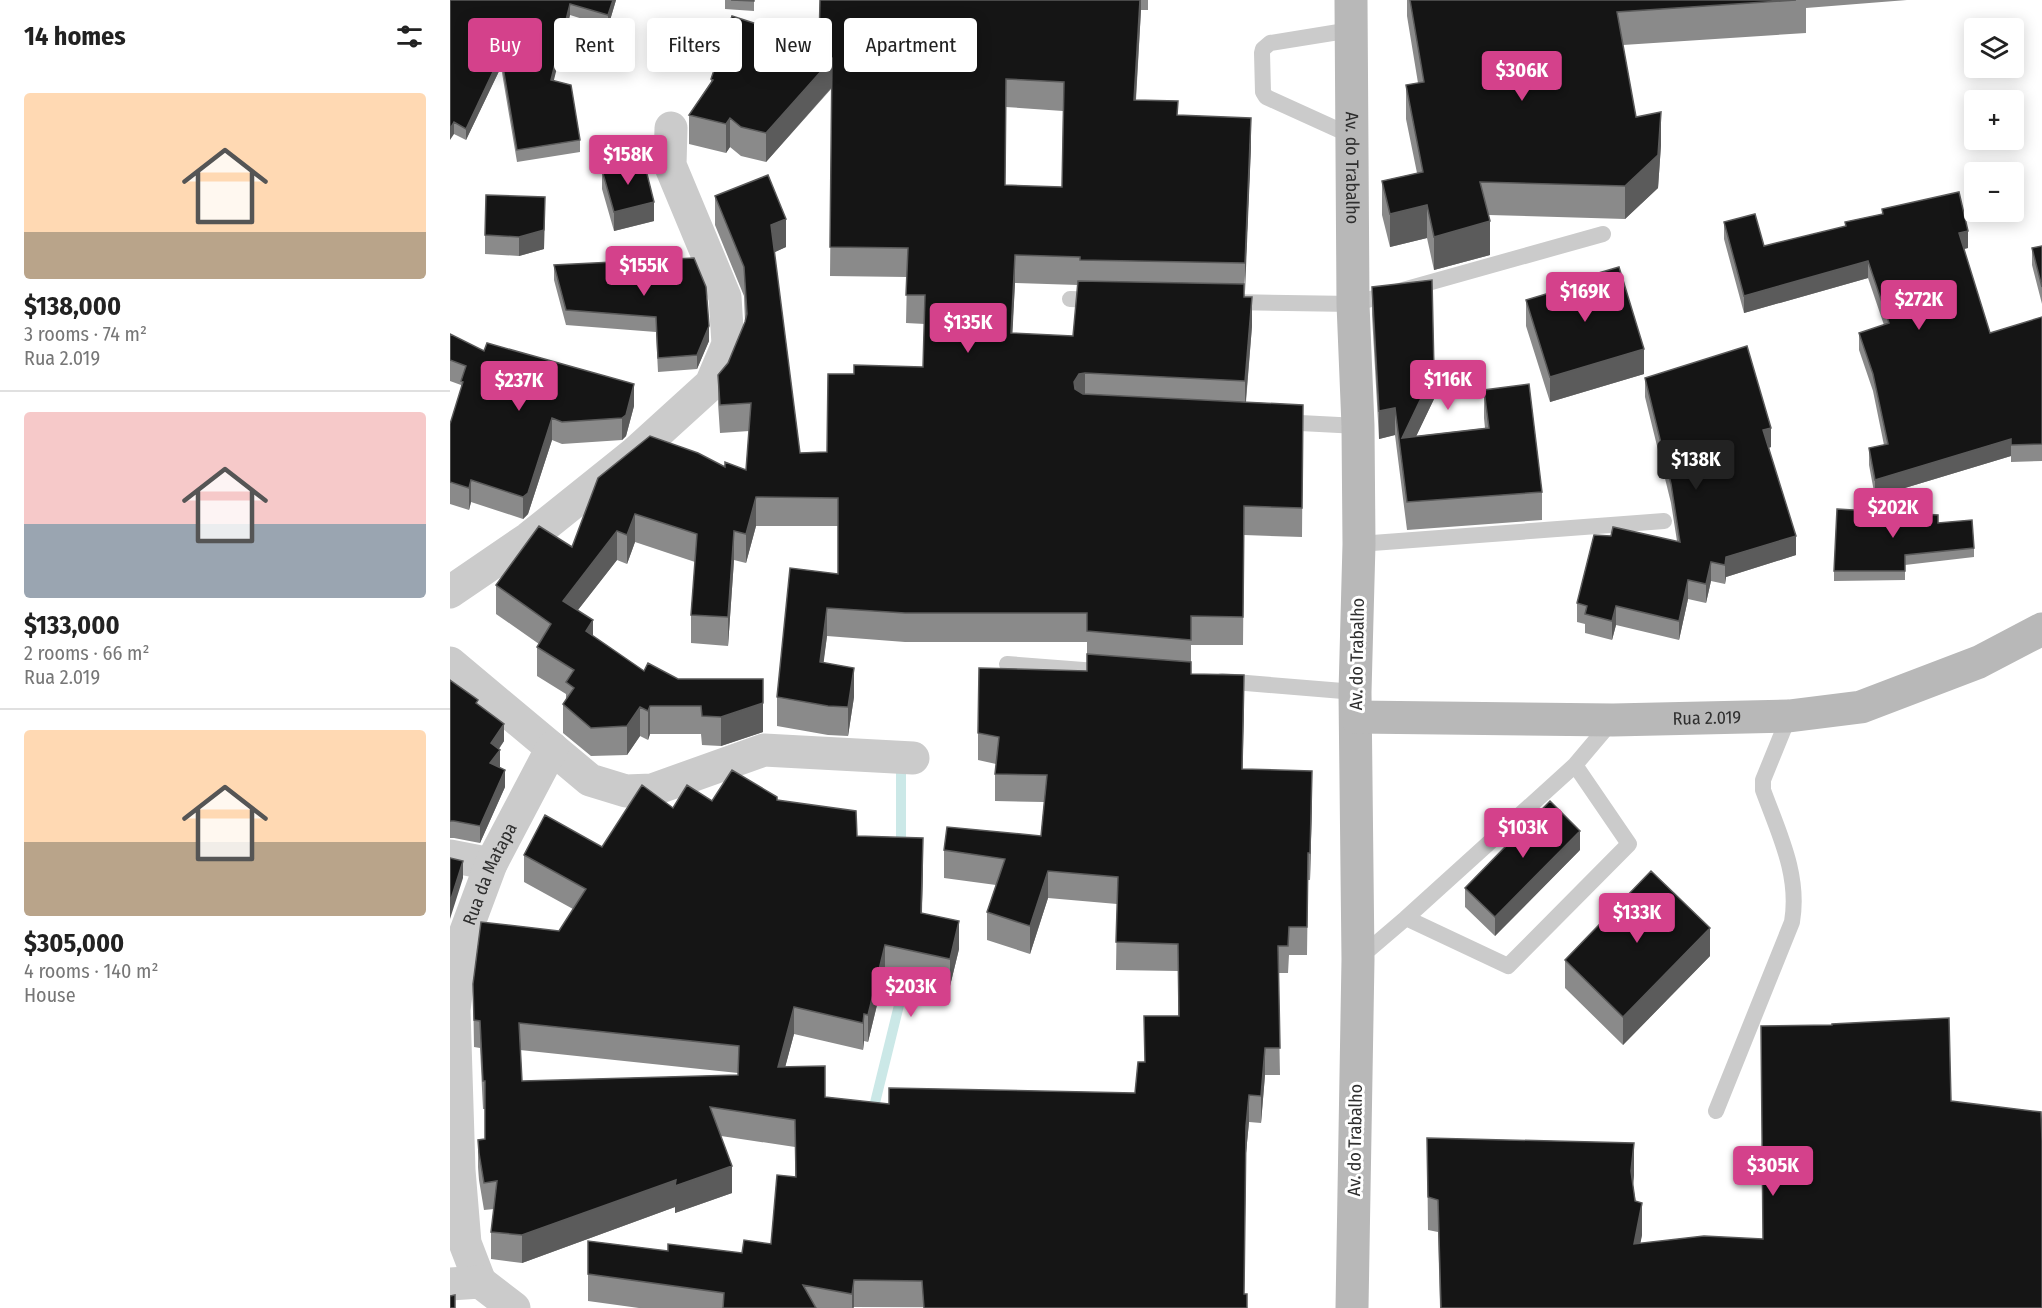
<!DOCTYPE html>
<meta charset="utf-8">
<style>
body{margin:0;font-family:"Fira Sans Condensed",sans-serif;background:#f2f2f2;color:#222;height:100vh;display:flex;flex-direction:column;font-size:22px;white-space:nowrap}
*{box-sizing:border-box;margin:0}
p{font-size:20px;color:#767676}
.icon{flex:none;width:33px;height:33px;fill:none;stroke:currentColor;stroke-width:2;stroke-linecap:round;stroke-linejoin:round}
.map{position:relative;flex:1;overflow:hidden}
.drawer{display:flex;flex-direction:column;background:#fff;width:450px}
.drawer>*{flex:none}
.hud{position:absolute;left:18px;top:18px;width:570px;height:54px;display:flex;gap:12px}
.buttons{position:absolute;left:1514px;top:18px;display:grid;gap:12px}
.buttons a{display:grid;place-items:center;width:60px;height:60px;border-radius:6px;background:#fff;box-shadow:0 3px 15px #0003;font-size:30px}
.price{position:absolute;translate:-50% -51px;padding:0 14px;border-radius:6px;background:#d4418b;color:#fff;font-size:20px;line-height:39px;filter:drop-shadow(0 2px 3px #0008)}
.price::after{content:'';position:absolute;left:50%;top:36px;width:18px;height:14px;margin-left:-9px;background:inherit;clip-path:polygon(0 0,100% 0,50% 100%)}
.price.on{background:#222;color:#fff}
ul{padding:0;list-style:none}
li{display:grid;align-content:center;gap:12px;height:318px;padding:0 24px}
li+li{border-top:2px solid #e0e0e0}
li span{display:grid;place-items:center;height:186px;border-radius:6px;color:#555}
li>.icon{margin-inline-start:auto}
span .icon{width:108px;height:108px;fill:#fffc;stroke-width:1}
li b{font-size:26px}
h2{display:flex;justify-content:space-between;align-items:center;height:72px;padding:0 24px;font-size:26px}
.pill{padding:0 21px;border-radius:6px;background:#fff;box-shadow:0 3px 15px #0003;font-size:21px;line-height:54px}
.pill.on{background:#d4418b;color:#fff}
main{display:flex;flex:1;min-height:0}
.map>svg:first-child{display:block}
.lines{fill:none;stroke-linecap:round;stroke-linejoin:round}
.stream{stroke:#cbe8e7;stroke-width:10}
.lane{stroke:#cbcbcb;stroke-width:16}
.street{stroke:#cbcbcb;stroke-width:33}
.secondary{stroke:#b8b8b8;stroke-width:33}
.wall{fill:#8a8a8a;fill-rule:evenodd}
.shaded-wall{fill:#5b5b5b}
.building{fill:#151515;stroke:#5b5b5b;stroke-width:1.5;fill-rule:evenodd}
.labels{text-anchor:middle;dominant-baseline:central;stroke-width:6;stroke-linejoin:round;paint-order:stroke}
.street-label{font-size:18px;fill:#2e2e2e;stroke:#fff}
</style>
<main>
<section class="drawer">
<h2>14 homes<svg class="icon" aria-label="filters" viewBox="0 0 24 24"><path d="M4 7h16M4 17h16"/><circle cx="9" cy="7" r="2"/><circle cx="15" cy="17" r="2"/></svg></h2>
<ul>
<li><span style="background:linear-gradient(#ffd9b3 75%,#b9a48a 0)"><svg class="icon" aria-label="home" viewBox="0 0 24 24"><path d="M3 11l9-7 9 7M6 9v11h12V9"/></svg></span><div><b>$138,000</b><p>3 rooms · 74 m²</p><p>Rua 2.019</p></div></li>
<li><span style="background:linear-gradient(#f6c9c9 60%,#9aa5b1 0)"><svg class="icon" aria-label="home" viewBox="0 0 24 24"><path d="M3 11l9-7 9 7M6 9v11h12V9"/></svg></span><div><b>$133,000</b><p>2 rooms · 66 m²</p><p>Rua 2.019</p></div></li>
<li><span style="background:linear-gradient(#ffd9b3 60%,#b9a48a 0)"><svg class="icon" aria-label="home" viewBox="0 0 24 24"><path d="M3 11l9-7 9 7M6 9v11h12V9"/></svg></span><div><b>$305,000</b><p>4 rooms · 140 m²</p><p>House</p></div></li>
</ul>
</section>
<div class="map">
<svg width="1592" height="1308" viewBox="0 0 1592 1308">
<rect width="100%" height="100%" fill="#fff"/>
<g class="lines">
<path class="stream" d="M 445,768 L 451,768 L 451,851
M 422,1115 L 451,997 L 451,963"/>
<path class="lane" d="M 901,30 L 820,43 L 813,49 L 812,53 L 813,92 L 816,97 L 902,136
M 620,299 L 649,300
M 780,302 L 903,304 L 1153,234
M 831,422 L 908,426
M 909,544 L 1214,521
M 557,664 L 659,672
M 772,681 L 905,692
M 956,918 L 1058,966 L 1179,844 L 1125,765
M 908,959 L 956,918 L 1125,765 L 1163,720
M 1266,1111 L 1342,922 C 1350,875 1329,834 1313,790 L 1313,780 L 1339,716"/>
<g class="street">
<path d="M 0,592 L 79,538 L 184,454 L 261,384 L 278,344 L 275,297 L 220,165 L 221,128"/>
<path d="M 0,663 L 140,780 L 176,791 L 202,790 L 314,750 L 463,758"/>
<path d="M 0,856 L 41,864"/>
<path id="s1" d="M 30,1282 L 15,1243 L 9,1170 L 4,1010 L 13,939 L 41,864 L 102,748"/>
<path d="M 0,1284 L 30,1282 L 64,1308"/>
</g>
<g class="secondary">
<path id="s2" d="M 901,0 L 903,304 L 908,426 L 909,544 L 905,692 L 908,959 L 902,1308"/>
<path id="s3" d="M 906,717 L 1163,720 L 1339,716 L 1411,707 L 1529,662 L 1592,629"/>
</g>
</g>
<path class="wall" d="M 0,0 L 166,0 L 158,27 L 120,15 L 103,81 L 130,140 L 130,152 L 67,162 L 51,67 L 16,140 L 4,134 Z
M 275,0 L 304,0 L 304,11 L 275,9 Z
M 370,0 L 698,0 L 698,10 L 691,10 L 686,100 L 728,115 L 801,147 L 794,297 L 802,326 L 796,402 L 853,405 L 852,537 L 794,535 L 793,645 L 741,645 L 741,674 L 794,703 L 792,769 L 862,798 L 860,880 L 858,880 L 857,955 L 839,955 L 838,973 L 828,973 L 830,1075 L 815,1075 L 811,1123 L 799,1122 L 796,1153 L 794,1294 L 797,1308 L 404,1307 L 404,1308 L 189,1308 L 138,1301 L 138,1241 L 218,1251 L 292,1253 L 321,1244 L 345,1176 L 345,1147 L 271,1136 L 282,1193 L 225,1213 L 225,1207 L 72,1263 L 41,1259 L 41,1232 L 44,1209 L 34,1210 L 29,1180 L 28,1167 L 28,1140 L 35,1139 L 35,1109 L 33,1109 L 30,1048 L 24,1047 L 23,984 L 109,931 L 123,909 L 74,882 L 74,855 L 152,847 L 223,808 L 262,801 L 327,800 L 473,866 L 472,913 L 509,949 L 500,986 L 435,972 L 418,1042 L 414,1041 L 413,1050 L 344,1034 L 335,1067 L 375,1097 L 439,1104 L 685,1093 L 694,1062 L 728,1016 L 728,971 L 666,970 L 667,904 L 598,898 L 580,954 L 537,940 L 537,912 L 546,885 L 494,878 L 494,850 L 591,836 L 594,802 L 545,801 L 545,774 L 546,764 L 528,760 L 528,733 L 637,671 L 637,642 L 455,642 L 377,636 L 373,663 L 404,697 L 398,736 L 378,735 L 327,726 L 327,697 L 388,574 L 388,526 L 306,526 L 296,563 L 284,560 L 278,646 L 241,643 L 241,615 L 245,562 L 185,542 L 177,564 L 167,560 L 128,610 L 143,636 L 194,671 L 313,732 L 271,746 L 252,745 L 251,734 L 200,734 L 198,740 L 190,736 L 177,755 L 141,756 L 113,733 L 113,704 L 116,700 L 116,694 L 87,676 L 87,647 L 89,644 L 46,614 L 46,585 L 122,547 L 275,467 L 296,470 L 299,431 L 270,433 L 268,403 L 268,375 L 278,363 L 295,322 L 294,296 L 265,225 L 265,196 L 336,247 L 324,252 L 350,453 L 377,452 L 404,374 L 473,367 L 475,324 L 456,323 L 457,277 L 380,276 L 382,88 L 316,162 L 291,156 L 280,147 L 276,153 L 239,144 L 239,115 L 261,82 L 261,79 L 310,35 L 369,44 ZM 556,107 L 613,111 L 612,187 L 555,185 ZM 565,283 L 628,285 L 623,336 L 562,333 ZM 70,1050 L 288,1073 L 288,1075 L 72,1081 Z
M 957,0 L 1457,0 L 1356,8 L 1356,33 L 1173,45 L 1186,117 L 1211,145 L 1208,188 L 1175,219 L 1039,215 L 1040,255 L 984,270 L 977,238 L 940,247 L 932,215 L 932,181 L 967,173 L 956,119 L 956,85 L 968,83 L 957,16 Z
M 152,170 L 204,221 L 164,231 L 152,189 Z
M 95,197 L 94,249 L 69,256 L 35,254 L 35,235 Z
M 1432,209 L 1518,248 L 1514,249 L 1540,333 L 1592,317 L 1592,461 L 1561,462 L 1561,456 L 1425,497 L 1419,465 L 1419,448 L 1434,445 L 1423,391 L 1409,350 L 1409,333 L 1434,325 L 1418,278 L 1294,313 L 1274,239 L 1274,222 L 1314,246 L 1395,227 L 1395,222 L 1432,214 Z
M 1592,246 L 1592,304 L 1582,265 L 1582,248 Z
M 104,265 L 259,341 L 247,369 L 208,372 L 206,332 L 116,325 L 104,280 Z
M 1111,284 L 1194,374 L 1100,402 L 1076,326 L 1076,300 L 1111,290 Z
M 922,287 L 984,399 L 966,436 L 1035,428 L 1034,418 L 1034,390 L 1092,492 L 1092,520 L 957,530 L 945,435 L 929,439 L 922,315 Z
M 0,334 L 34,351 L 184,406 L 176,436 L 172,440 L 112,444 L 102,440 L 78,514 L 73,519 L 21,502 L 19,510 L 0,504 L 0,424 L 11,390 L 11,385 L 0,381 Z
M 1195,378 L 1321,447 L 1319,448 L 1346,555 L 1276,577 L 1275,584 L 1261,581 L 1256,603 L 1238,599 L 1229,640 L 1166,625 L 1162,640 L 1135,633 L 1135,624 L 1127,622 L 1127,603 L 1227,541 L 1221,503 L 1195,397 Z
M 1488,523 L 1524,548 L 1524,557 L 1455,565 L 1455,580 L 1384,581 L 1384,571 Z
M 0,680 L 28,705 L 54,741 L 49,749 L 49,768 L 55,787 L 30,843 L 4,838 L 0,838 Z
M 1130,850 L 1045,936 L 1015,907 L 1015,888 Z
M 1260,956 L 1173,1045 L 1115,988 L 1115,960 Z
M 1501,1101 L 1592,1308 L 990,1308 L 988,1232 L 978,1230 L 977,1138 L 1184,1175 L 1183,1186 L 1192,1235 L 1190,1243 L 1313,1239 Z"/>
<path class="shaded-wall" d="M 163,0 L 166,0 L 158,27 L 158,15 Z
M 690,0 L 691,0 L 691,10 L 684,128 L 684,100 Z
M 120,4 L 120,15 L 101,92 L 101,80 Z
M 51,55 L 51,67 L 16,140 L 16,129 Z
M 382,59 L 382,87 L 316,162 L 316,133 Z
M 1211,112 L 1211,145 L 1208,188 L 1175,219 L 1175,186 Z
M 280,118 L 280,147 L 276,153 L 276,124 Z
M 801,118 L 801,147 L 795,292 L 795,263 Z
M 4,122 L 4,134 L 0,140 L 0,129 Z
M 95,197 L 94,249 L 69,256 L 69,237 Z
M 204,202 L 204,221 L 164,231 L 164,212 Z
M 977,205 L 977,238 L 940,247 L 940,214 Z
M 336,219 L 336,247 L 321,254 L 321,225 Z
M 1040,221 L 1040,255 L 984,270 L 984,237 Z
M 1518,231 L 1518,248 L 1509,250 L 1509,233 Z
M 565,255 L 565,283 L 561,362 L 561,333 Z
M 1418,261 L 1418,278 L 1294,313 L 1294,296 Z
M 802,297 L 802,326 L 795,410 L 795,381 Z
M 259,326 L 259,341 L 247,369 L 247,355 Z
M 1194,349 L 1194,374 L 1100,402 L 1100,377 Z
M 984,371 L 984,399 L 952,466 L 952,438 Z
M 635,373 L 635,402 L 629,403 L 624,382 L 629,374 Z
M 184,384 L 184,406 L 176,436 L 172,440 L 172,418 Z
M 945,408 L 945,435 L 929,439 L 929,411 Z
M 102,418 L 102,440 L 78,514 L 73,519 L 73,497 Z
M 1321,428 L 1321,447 L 1313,449 L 1313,430 Z
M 1561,439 L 1561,456 L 1425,497 L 1425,480 Z
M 21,480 L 21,502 L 19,510 L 19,488 Z
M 306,497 L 306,526 L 296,563 L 296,534 Z
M 185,514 L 185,542 L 177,564 L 177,535 Z
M 167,531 L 167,560 L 113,629 L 113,601 Z
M 284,531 L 284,560 L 278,646 L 278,617 Z
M 1346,536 L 1346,555 L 1276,577 L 1275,584 L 1275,565 L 1276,557 Z
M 1261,562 L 1261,581 L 1256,603 L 1256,584 Z
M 1238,580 L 1238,599 L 1229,640 L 1229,621 Z
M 1166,606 L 1166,625 L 1162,640 L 1162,621 Z
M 377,608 L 377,636 L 370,691 L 370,662 Z
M 143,620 L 143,648 L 136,631 Z
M 404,668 L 404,697 L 398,736 L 398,707 Z
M 794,675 L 794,703 L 792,796 L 792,769 Z
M 313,679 L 313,732 L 271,746 L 271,717 Z
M 200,706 L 200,734 L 198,740 L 198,711 Z
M 190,707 L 190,736 L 177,755 L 177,726 Z
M 54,724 L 54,741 L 41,760 L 41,743 Z
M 50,750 L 50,767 L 40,780 L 40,763 Z
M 55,770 L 55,787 L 30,843 L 30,826 Z
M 862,771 L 862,798 L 860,880 L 860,853 Z
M 1130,831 L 1130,850 L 1045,936 L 1045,917 Z
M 473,838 L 473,866 L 471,940 L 471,913 Z
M 13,861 L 13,878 L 0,919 L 0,902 Z
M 598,871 L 598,898 L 580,954 L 580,926 Z
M 509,921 L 509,949 L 500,986 L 500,959 Z
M 1260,928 L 1260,956 L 1173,1045 L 1173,1017 Z
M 435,945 L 435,972 L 418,1042 L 418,1015 Z
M 344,1007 L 344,1034 L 328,1094 L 328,1067 Z
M 414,1014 L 414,1041 L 413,1050 L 413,1023 Z
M 815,1048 L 815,1075 L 811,1123 L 811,1096 Z
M 799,1095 L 799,1122 L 796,1153 L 796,1126 Z
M 1184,1143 L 1184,1175 L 1181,1203 L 1181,1171 Z
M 282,1166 L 282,1193 L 225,1213 L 225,1207 L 72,1263 L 72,1235 L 226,1180 Z
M 1192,1203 L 1192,1235 L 1184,1277 L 1184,1244 Z
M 404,1280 L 404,1307 L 402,1308 L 402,1294 Z"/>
<path class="building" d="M 0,0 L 163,0 L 158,15 L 120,4 L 101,80 L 121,85 L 130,140 L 67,150 L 51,55 L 16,129 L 4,122 L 0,129 Z
M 281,0 L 304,0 L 304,1 Z
M 370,0 L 690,0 L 684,100 L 728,101 L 727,115 L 801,118 L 795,263 L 630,260 L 630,257 L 565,255 L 561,333 L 623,336 L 628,281 L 794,284 L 794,297 L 802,297 L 795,381 L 635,373 L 629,374 L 624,382 L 625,389 L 633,394 L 853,405 L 852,508 L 794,506 L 793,617 L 741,616 L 741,640 L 637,631 L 637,613 L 455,613 L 377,608 L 370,662 L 404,668 L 398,707 L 378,706 L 327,697 L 340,568 L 388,574 L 388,498 L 306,497 L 296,534 L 284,531 L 278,617 L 241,615 L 247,534 L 185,514 L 177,535 L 167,531 L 113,601 L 143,620 L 136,631 L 194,671 L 198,663 L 228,679 L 313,679 L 313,703 L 271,717 L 252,716 L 251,706 L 200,706 L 198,711 L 190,707 L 177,726 L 141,728 L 113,704 L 124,688 L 116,682 L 124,670 L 87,647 L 101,624 L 46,585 L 89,526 L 122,547 L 148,478 L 200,436 L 248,453 L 275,467 L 275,462 L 296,470 L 301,403 L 270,405 L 268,375 L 278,363 L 295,322 L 297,314 L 294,267 L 265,196 L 318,175 L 336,219 L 321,225 L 350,453 L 377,452 L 378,374 L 404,374 L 404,365 L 473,367 L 475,295 L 456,295 L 458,248 L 380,247 L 382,59 L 316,133 L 291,127 L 280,118 L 276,124 L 239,115 L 263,80 L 261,79 L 282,16 L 310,25 L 307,34 L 369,44 ZM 556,79 L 614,82 L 612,187 L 555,185 Z
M 960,0 L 1346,0 L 1167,12 L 1186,117 L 1211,112 L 1208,155 L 1175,186 L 1030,182 L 1040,221 L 984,237 L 977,205 L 940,214 L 932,181 L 973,172 L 956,85 L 974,82 Z
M 182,162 L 194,162 L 204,202 L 164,212 L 152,170 Z
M 1509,192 L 1518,231 L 1509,233 L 1540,333 L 1592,317 L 1592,444 L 1561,445 L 1561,439 L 1425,480 L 1419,448 L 1438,444 L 1423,374 L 1409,333 L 1439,323 L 1418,261 L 1294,296 L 1274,222 L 1305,214 L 1314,246 L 1396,226 L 1395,222 L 1433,214 L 1432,209 Z
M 36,195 L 95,197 L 94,230 L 69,237 L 35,235 Z
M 1592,246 L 1592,287 L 1582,248 Z
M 244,258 L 256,287 L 259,326 L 247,355 L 208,358 L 206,317 L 116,310 L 104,265 Z
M 1169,267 L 1194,349 L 1100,377 L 1076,300 L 1113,289 L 1111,284 Z
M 982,280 L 984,371 L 952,438 L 1039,428 L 1034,390 L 1079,384 L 1092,492 L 957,502 L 945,408 L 929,411 L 922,287 Z
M 0,334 L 34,351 L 37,343 L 184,384 L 176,415 L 172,418 L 112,422 L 102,418 L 78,493 L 73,497 L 21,480 L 19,488 L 0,482 L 0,424 L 13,382 L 11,381 L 16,366 L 0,360 Z
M 1297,346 L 1321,428 L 1313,430 L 1346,536 L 1276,557 L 1275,565 L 1261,562 L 1256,584 L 1238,580 L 1229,621 L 1166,606 L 1162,621 L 1135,614 L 1137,606 L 1127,603 L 1144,535 L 1161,536 L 1163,527 L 1230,542 L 1221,484 L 1195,378 Z
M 1387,509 L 1488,515 L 1488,523 L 1522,520 L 1524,548 L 1455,555 L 1455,571 L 1384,571 Z
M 637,654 L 741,662 L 741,674 L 794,675 L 792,769 L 862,771 L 860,853 L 858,853 L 857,927 L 839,927 L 838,946 L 828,946 L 830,1048 L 815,1048 L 811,1096 L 799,1095 L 796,1126 L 794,1294 L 797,1294 L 797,1308 L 474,1308 L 472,1281 L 404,1280 L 402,1294 L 353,1285 L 366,1308 L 273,1308 L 274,1293 L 138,1274 L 138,1241 L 218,1251 L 218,1244 L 292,1253 L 294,1240 L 321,1244 L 327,1175 L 346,1177 L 345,1120 L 260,1107 L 282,1166 L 225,1186 L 226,1180 L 72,1235 L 41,1232 L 47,1181 L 34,1183 L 29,1153 L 28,1140 L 35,1139 L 35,1081 L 33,1081 L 30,1021 L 24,1020 L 23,984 L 31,922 L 109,931 L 136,889 L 74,855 L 95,815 L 152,847 L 192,785 L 223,808 L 237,785 L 262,801 L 282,770 L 327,797 L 327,800 L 406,811 L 407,836 L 473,838 L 471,913 L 509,921 L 500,959 L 435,945 L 418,1015 L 414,1014 L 413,1023 L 344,1007 L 328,1067 L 375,1066 L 375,1097 L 439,1104 L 439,1088 L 685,1093 L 688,1062 L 695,1062 L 694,1016 L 729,1016 L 728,944 L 666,942 L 668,877 L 598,871 L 580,926 L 537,912 L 555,859 L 494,850 L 497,827 L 591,836 L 597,775 L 545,774 L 549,737 L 528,733 L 529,668 L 637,671 ZM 69,1023 L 289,1046 L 288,1075 L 72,1081 Z
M 0,680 L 28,700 L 26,703 L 54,724 L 41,743 L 50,750 L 40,763 L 55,770 L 30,826 L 4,821 L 0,821 Z
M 1100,801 L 1130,831 L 1045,917 L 1015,888 Z
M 0,858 L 13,861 L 0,902 Z
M 1201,871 L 1260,928 L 1173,1017 L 1115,960 Z
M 1499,1018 L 1501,1101 L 1591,1112 L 1592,1141 L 1592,1308 L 991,1308 L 988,1200 L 978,1197 L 977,1138 L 1184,1143 L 1181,1171 L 1185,1201 L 1192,1203 L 1184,1244 L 1254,1236 L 1313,1239 L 1311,1026 L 1382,1025 L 1382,1024 Z
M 5,1295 L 5,1308 L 0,1308 L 0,1296 Z"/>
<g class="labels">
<g class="street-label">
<text stroke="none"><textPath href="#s2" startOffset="168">Av. do Trabalho</textPath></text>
<text transform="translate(907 654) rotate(-89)">Av. do Trabalho</text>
<text stroke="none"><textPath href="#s3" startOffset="351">Rua 2.019</textPath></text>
<text stroke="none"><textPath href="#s1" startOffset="417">Rua da Matapa</textPath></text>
<text transform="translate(905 1140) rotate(-89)">Av. do Trabalho</text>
</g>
</g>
</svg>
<div class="buttons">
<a><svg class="icon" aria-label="layers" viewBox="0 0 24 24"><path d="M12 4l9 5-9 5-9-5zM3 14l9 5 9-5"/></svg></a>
<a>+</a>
<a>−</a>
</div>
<b class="price" style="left:1072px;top:102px">$306K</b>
<b class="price" style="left:178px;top:186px">$158K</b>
<b class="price" style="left:194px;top:297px">$155K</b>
<b class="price" style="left:1135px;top:323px">$169K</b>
<b class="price" style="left:1469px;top:331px">$272K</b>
<b class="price" style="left:518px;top:354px">$135K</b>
<b class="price" style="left:998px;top:411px">$116K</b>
<b class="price" style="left:69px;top:412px">$237K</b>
<b class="price on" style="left:1246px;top:491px">$138K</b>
<b class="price" style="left:1443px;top:539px">$202K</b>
<b class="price" style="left:1073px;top:859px">$103K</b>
<b class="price" style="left:1187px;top:944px">$133K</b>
<b class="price" style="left:461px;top:1018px">$203K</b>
<b class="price" style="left:1323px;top:1197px">$305K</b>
<div class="hud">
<a class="pill on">Buy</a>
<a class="pill">Rent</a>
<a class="pill">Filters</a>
<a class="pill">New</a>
<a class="pill">Apartment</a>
</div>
</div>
</main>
